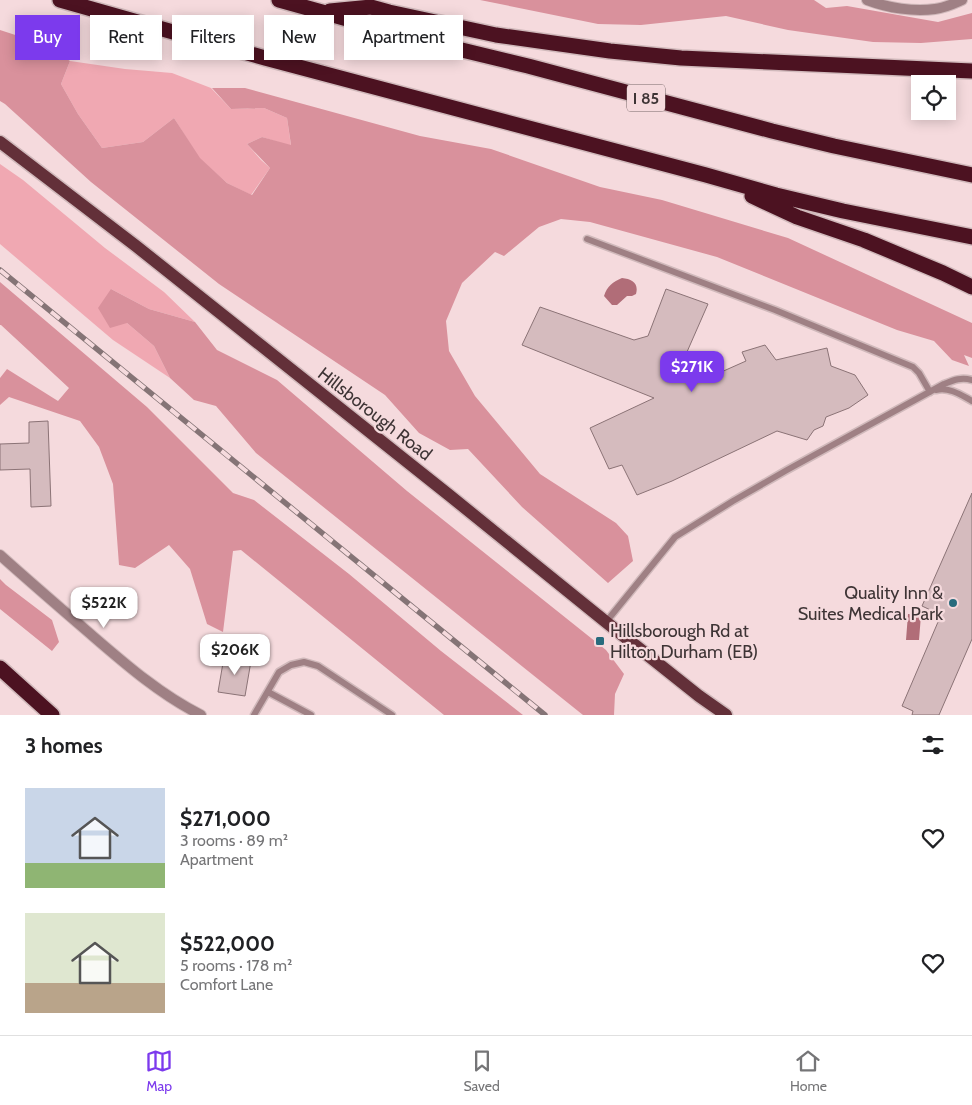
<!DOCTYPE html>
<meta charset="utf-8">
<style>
body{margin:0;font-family:Cabin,sans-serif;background:#f6f6f6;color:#202124;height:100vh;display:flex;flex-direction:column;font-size:19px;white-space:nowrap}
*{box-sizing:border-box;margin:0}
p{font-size:16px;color:#757577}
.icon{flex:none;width:28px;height:28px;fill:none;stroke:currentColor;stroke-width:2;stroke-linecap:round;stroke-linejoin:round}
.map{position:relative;height:715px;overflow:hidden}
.drawer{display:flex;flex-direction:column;background:#fff;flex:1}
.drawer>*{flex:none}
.top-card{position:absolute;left:15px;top:15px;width:500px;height:45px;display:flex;gap:10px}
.controls{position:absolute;left:911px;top:75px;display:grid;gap:10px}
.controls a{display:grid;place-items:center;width:45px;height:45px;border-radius:0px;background:#fff;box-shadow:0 2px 12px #0003;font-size:25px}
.price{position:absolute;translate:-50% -42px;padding:0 11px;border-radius:10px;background:#fff;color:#222;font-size:16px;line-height:32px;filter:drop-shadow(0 1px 2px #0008)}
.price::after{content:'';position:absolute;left:50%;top:30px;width:15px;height:11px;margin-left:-8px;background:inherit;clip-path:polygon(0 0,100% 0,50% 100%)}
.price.selected{background:#7c3aed;color:#fff}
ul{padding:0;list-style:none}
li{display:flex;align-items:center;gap:15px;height:125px;padding:0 25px}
li span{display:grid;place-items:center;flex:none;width:140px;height:100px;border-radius:0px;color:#555}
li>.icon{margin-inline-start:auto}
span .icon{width:60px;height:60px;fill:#fffc;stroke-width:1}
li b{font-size:21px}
h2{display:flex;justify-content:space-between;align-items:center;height:60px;padding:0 25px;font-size:21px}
.chip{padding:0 18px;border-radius:0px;background:#fff;box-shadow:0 2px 12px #0003;font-size:18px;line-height:45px}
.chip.selected{background:#7c3aed;color:#fff}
.tab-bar{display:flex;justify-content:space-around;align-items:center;height:70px;border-top:1px solid #e0e0e0;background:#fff;font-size:14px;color:#757577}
.tab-bar a{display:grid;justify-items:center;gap:2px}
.tab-bar .selected{color:#7c3aed}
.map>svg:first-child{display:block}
.green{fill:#f0a8b2}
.forest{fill:#d9919c}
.water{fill:#b16d78}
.building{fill:#d5bbbe;stroke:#8b7376}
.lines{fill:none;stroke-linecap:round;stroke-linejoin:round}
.service-casing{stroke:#d0b9bb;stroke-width:9}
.minor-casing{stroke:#d0b9bb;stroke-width:12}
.primary-casing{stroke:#d0b9bb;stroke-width:15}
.motorway-casing{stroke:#d0b9bb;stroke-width:18}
.service{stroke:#9f8084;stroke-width:6}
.minor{stroke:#9f8084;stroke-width:10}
.primary{stroke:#633039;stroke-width:12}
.motorway{stroke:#4c1221;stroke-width:15}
.rail-casing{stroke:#857476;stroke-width:5.5}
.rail{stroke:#f5dadd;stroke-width:4;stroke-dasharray:11;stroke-linecap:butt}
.poi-dot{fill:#286b7d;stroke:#f5dadd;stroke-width:2}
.labels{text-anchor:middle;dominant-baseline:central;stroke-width:4.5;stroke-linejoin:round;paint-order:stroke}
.shield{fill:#f5dadd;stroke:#756667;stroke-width:1}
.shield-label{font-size:16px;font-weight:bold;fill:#3e3435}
.street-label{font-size:18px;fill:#3e3435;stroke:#f5dadd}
.poi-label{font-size:18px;fill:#3e3435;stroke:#f5dadd;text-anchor:end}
</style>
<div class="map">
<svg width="972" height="715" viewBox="0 0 972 715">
<rect width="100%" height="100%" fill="#f5dadd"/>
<path class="green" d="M 70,61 L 125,69 L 172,73 L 211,88 L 231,109 L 264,108 L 287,118 L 291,146 L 262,137 L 247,144 L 261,160 L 270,168 L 251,195 L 227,183 L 199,158 L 174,118 L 143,142 L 102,148 L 78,114 L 61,84 Z
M 0,164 L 23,180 L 105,248 L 164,292 L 195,322 L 149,309 L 111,289 L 127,323 L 154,346 L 170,378 L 113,340 L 0,244 Z"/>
<path class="forest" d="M 480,0 L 814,0 L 826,8 L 847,6 L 938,22 L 972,13 L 972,39 L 921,43 L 873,42 L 788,30 L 726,16 L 641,25 L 598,24 Z
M 0,30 L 46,45 L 70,61 L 61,84 L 78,114 L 102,148 L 143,142 L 174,118 L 200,158 L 227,183 L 252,195 L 270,168 L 247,144 L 262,137 L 291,145 L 287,118 L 264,108 L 231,109 L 212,88 L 245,88 L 420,136 L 491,149 L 600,187 L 662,200 L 788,238 L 972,323 L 972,358 L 964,355 L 969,366 L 952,360 L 934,341 L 897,330 L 717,257 L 590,222 L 561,219 L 539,227 L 504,256 L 495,252 L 462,283 L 446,321 L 449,351 L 475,396 L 540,474 L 616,523 L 628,536 L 633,561 L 608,583 L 522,507 L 468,449 L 450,450 L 419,433 L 385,395 L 219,284 L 91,182 L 5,104 L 0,101 Z
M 0,282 L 147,407 L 233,493 L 254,500 L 349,574 L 441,651 L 523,715 L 444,715 L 241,550 L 233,551 L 223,632 L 207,624 L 190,569 L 169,545 L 135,568 L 119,565 L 113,484 L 99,447 L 80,421 L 9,397 L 0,405 L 0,378 L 7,369 L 58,401 L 69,388 L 1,325 L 0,325 Z
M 111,289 L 149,309 L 195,322 L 217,350 L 277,380 L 407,491 L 606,650 L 624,674 L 615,694 L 614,715 L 583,715 L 256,453 L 216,406 L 194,400 L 170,378 L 154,346 L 127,323 L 110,328 L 98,308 Z
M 0,579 L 6,585 L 52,620 L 59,642 L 52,651 L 0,609 Z"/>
<path class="water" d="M 622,278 C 632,279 639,283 636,294 L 632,296 L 627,296 L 617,305 L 612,305 L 604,296 C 607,286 613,282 622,278 Z
M 908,614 L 921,615 L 919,640 L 906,640 Z"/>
<path class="building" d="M 666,289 L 708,304 L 676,377 L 692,385 L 746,361 L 742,352 L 765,345 L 776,360 L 827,348 L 831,366 L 855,375 L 868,395 L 849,408 L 826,417 L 823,426 L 814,430 L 807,440 L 777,431 L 672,481 L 637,495 L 622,465 L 609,469 L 590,428 L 654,398 L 522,345 L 540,307 L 634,340 L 648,336 Z
M 48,421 L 51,506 L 31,507 L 30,469 L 0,470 L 0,444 L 29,443 L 29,422 Z
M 972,493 L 972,639 L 939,715 L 912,715 L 913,711 L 902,706 L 941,615 L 922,606 Z
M 224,657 L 251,661 L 245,696 L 218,692 Z"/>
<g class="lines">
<g class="service-casing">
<path id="service" d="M 587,239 L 775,310 L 913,367 L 919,373 L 930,392
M 936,390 C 950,387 961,395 972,401
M 606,622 L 675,537 L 733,501 L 787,470 L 944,384 C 954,380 961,377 972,380
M 268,692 L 311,715
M 254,715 L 279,672 L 291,665 L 304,662 L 318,666 L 392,715"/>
</g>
<g class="minor-casing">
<path id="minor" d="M 867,0 C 888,8 914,12 935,9 C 945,8 953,4 962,0
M 0,555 C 29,581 58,606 87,631 C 123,662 159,694 201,715"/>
</g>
<g class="primary-casing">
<path id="primary" d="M 0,142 L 136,246 L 449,495 L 606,622 L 699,696 L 726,715"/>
</g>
<g class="motorway-casing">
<path id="motorway" d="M 60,0 L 265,58 L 706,175 L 776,195 L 843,211 L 972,237
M 279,0 L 437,44 L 528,66 L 772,131 L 834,146 L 972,175
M 330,11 L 371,7 L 389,12 L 496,35 L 610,51 L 681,58 L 972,71
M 752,196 L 797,217 L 864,240 L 943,273 L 972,287
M 0,668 L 52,715"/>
</g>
<use href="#service" class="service"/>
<use href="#minor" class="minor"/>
<use href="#primary" class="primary"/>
<use href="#motorway" class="motorway"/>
<g class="rail-casing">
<path id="rail" d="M 0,270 L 545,715"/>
</g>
<use href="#rail" class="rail"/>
</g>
<g class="poi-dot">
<circle cx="953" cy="603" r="5"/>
<rect x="595" y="636" width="10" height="10" rx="2.5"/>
</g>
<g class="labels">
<rect class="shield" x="627" y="84.5" width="38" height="27" rx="4"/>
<g class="shield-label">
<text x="646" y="98">I 85</text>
</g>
<g class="street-label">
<text transform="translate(375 414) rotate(38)">Hillsborough Road</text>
</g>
<g class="poi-label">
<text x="943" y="593">Quality Inn &amp;<tspan x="943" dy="21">Suites Medical Park</tspan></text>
<text x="610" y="631" text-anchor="start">Hillsborough Rd at<tspan x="610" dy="21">Hilton Durham (EB)</tspan></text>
</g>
</g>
</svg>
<div class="controls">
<a><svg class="icon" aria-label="locate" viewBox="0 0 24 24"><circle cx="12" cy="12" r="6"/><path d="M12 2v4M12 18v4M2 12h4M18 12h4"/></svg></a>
</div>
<b class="price selected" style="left:692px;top:393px">$271K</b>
<b class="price" style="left:104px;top:629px">$522K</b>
<b class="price" style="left:235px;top:676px">$206K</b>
<div class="top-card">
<a class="chip selected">Buy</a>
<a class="chip">Rent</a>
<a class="chip">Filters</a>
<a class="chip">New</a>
<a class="chip">Apartment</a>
</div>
</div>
<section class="drawer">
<h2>3 homes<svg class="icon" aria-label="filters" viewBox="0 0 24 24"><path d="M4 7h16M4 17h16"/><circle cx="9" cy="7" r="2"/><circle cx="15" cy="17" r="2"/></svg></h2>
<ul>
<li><span style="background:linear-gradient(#c9d6e8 75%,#8fb573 0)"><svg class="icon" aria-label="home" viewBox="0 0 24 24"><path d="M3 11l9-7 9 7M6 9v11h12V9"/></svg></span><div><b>$271,000</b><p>3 rooms · 89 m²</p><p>Apartment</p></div><svg class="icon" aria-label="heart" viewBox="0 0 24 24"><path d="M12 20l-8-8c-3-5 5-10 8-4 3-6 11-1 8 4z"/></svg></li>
<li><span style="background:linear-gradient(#dfe7d0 70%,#b9a48a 0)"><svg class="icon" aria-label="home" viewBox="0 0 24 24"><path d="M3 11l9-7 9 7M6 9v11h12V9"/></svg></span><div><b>$522,000</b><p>5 rooms · 178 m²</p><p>Comfort Lane</p></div><svg class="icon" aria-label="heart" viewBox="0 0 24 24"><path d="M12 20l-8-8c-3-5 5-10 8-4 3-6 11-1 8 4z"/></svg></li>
</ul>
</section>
<nav class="tab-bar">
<a class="selected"><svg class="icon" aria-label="map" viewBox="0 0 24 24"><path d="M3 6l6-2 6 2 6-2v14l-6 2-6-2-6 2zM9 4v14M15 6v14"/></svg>Map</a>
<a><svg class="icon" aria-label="saved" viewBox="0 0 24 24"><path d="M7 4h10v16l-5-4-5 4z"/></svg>Saved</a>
<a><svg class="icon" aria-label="home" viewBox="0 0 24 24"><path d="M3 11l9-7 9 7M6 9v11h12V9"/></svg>Home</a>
</nav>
